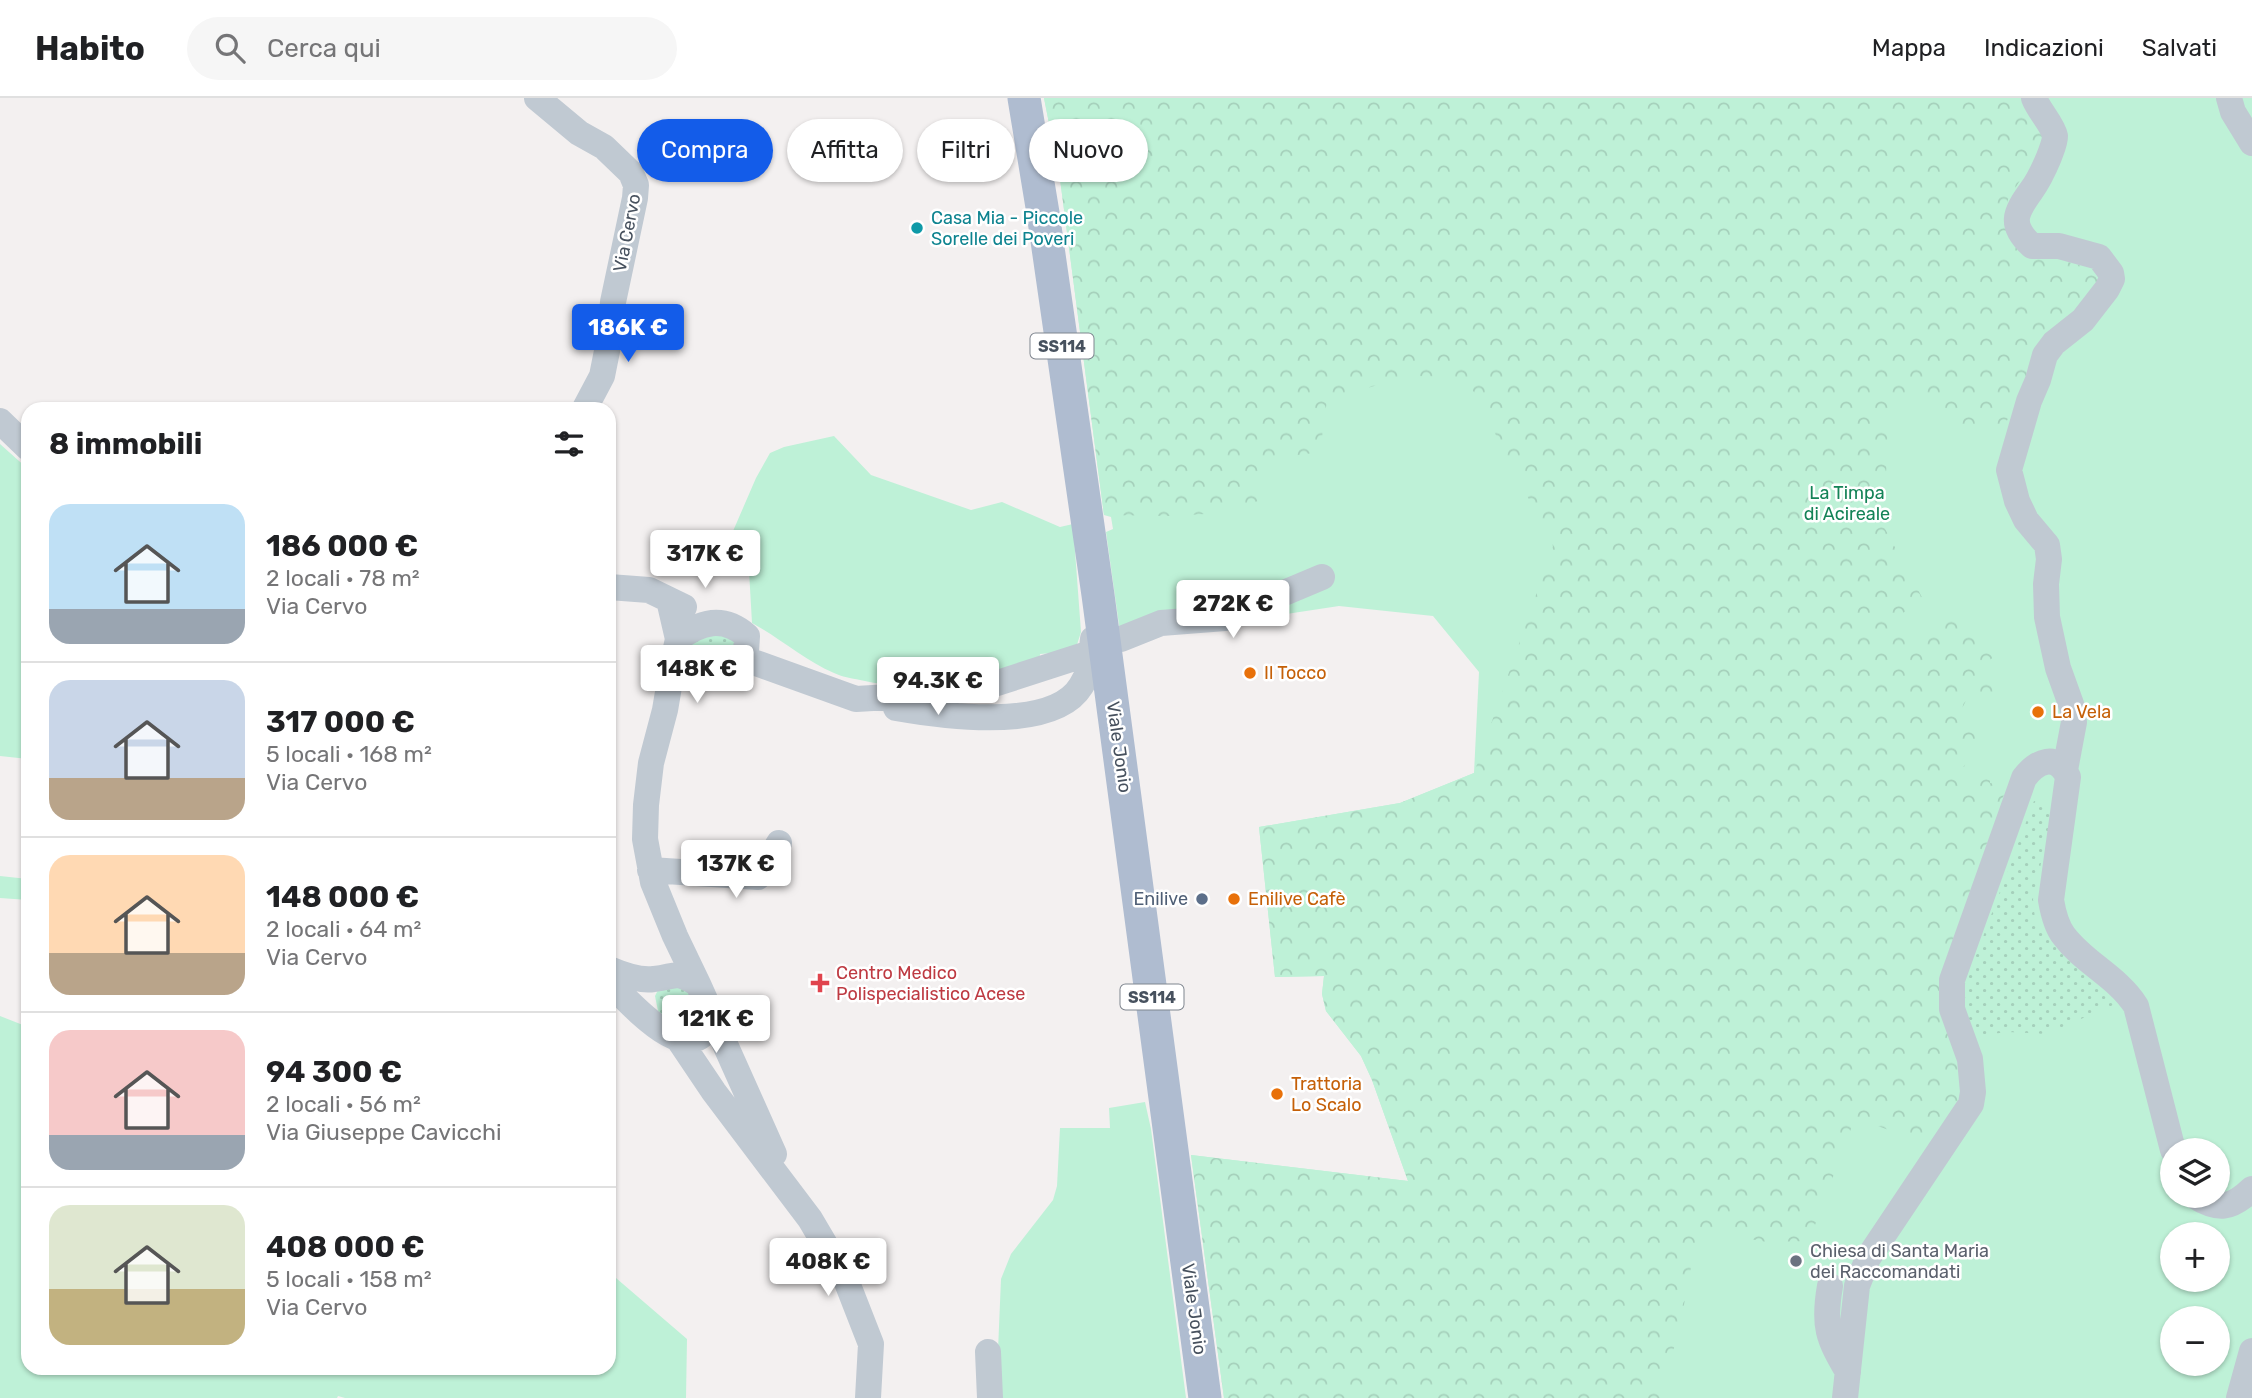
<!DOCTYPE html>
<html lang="it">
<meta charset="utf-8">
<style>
body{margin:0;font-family:Rubik,sans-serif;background:#f6f6f6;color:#202124;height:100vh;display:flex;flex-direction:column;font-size:26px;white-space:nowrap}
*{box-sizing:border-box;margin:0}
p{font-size:23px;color:#757577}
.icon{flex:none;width:38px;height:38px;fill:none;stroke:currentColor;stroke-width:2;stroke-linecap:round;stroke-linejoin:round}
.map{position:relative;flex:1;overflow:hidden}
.sheet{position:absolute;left:21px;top:304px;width:595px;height:973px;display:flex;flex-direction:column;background:#fff;border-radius:21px;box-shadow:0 2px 5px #0004}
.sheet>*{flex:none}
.guide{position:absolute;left:637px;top:21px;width:665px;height:63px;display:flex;gap:14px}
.tools{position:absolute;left:2160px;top:1040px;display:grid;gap:14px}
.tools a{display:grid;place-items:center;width:70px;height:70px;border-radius:50%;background:#fff;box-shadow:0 2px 5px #0004;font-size:35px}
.price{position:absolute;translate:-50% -60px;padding:0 16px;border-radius:7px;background:#fff;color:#222;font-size:23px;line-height:46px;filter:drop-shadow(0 2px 4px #0008)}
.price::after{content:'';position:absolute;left:50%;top:42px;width:21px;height:16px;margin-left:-10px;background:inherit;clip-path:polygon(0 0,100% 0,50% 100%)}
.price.current{background:#135ce9;color:#fff}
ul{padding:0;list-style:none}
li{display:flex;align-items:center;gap:21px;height:175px;padding:0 28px}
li+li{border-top:2px solid #e0e0e0}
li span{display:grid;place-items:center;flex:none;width:196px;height:140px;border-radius:21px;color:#555}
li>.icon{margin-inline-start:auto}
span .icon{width:84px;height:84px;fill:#fffc;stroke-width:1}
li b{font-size:30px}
h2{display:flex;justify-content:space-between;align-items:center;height:84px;padding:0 28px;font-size:30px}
.tag{padding:0 24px;border-radius:32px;background:#fff;box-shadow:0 2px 5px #0004;font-size:24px;line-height:63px}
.tag.current{background:#135ce9;color:#fff}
header{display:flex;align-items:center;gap:42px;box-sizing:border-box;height:98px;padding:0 35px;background:#fff;border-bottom:2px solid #e0e0e0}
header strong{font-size:33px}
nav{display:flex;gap:38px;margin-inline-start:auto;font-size:24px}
.search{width:490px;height:63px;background:#f6f6f6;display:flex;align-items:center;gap:18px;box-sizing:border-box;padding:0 24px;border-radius:38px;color:#757577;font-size:26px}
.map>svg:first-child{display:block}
.green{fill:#bef1d7;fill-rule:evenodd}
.forest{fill:url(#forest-crowns)}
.garden{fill:url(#garden-dots)}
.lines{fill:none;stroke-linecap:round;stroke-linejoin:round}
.minor{stroke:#c0c9d2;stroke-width:26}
.major{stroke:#afbcd0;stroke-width:33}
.culture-dot{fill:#0f9aa8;stroke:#fff;stroke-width:2.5}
.food-dot{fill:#e8710a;stroke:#fff;stroke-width:2.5}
.service-dot{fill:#5c6f8a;stroke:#fff;stroke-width:2.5}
.health-dot{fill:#e0444e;stroke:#fff;stroke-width:2.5}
.worship-dot{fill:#6b7280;stroke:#fff;stroke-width:2.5}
.labels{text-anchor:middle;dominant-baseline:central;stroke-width:5;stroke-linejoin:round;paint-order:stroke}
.shield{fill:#fff;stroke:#7e858e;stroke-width:2}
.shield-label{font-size:16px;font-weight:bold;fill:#47515e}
.culture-label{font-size:18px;fill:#0d838f;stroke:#fff;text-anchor:start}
.street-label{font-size:18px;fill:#47515e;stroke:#fff}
.park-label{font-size:18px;fill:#148357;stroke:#fff}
.food-label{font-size:18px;fill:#c56008;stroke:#fff;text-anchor:start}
.service-label{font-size:18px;fill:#4e5e75;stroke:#fff;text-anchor:end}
.health-label{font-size:18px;fill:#be3a42;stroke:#fff;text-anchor:start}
.worship-label{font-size:18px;fill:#5b616d;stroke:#fff;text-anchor:start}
</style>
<header>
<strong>Habito</strong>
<div class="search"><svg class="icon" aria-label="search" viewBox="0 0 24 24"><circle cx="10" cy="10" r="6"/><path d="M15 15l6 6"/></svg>Cerca qui</div>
<nav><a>Mappa</a><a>Indicazioni</a><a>Salvati</a></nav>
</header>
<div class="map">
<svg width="2252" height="1300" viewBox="0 0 2252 1300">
<defs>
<pattern id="forest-crowns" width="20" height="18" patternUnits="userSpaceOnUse" patternTransform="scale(1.75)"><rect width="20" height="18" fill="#bef1d7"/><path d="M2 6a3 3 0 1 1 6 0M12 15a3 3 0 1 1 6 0" fill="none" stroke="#a5d0bb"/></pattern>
<pattern id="garden-dots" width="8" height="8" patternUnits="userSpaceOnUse" patternTransform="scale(1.75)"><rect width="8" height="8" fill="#bef1d7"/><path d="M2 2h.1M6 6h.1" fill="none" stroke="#a5d0bb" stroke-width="1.8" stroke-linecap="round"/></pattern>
</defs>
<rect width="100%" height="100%" fill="#f3f0f0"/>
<path class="green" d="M 1044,0 L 2252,0 L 2252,1300 L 1224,1300 L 1191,1057 L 1408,1083 L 1372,982 L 1361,958 L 1326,913 L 1322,896 L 1324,878 L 1275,879 L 1259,729 L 1400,705 L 1474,675 L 1479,574 L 1433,518 L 1339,508 L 1121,541 L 1106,434 L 1113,431 L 1111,419 L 1104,417 L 1060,81 ZM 2172,1052 L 2217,1052 L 2217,1097 L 2172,1097 ZM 2172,1136 L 2217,1136 L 2217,1181 L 2172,1181 ZM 2172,1220 L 2217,1220 L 2217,1265 L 2172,1265 Z
M 834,338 L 871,377 L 971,412 L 1002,404 L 1060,429 L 1073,426 L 1081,534 L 1075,553 L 1040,556 L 1039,569 C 980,582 921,596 860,582 C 851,580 842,579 834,575 C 804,562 780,540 752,525 L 748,455 L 727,447 L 756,380 L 770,355 L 784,349 Z
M 0,346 L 28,371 L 28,661 L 0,658 Z
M 0,778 L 28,781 L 28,802 L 0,800 Z
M 0,918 L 28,929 L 28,1270 L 609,1270 L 609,1174 L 687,1241 L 686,1300 L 345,1300 L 338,1298 L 337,1300 L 0,1300 Z
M 1145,1004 L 1151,1031 L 1186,1300 L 996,1300 L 1001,1181 L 1011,1156 L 1053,1102 L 1057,1088 L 1060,1030 L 1110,1030 L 1109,1010 Z"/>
<path class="forest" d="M 1044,0 L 2024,0 L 2045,38 L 2036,58 L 2008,101 L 2005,127 L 2035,161 L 2068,164 L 2093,171 L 2099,187 L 2037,251 L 2001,337 L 1942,321 L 1938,298 L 1913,293 L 1889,301 L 1884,429 L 1924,503 L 1901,516 L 1913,538 L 1962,517 L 1978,542 L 1990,538 L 1999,555 L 1983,567 L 2000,595 L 1985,608 L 1981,606 L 1981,602 L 1969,597 L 1959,616 L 1983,629 L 1976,644 L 1972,643 L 1969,649 L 1972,650 L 1964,669 L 1957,668 L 1958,673 L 1990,682 L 1990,685 L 2007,688 L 1946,861 L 1962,973 L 1963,1000 L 1931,1047 L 1855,1020 L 1809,1143 L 1767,1144 L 1698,1132 L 1680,1228 L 1660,1300 L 1224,1300 L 1191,1057 L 1408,1083 L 1372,982 L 1361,958 L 1326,913 L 1322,896 L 1324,878 L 1275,879 L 1259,729 L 1400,705 L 1474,675 L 1553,448 L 1466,279 L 1408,278 L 1327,302 L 1320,354 L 1257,363 L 1261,402 L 1222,415 L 1171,418 L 1104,417 L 1060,81 Z"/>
<path class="garden" d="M 731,536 L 737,548 L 697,562 L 689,561 L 686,550 L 695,539 Z
M 2034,703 L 2054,707 L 2033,801 L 2035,821 L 2054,844 L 2106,890 L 2118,905 L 2046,936 L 2008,934 L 1975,938 L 1967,923 L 1963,892 Z
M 684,886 L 704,916 L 696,929 L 680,932 L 658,913 L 655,898 L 659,890 Z"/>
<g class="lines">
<path class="minor" d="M 537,0 L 579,35 L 604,49 L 631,75 L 636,87 L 635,100 L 613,204 L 609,243 L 602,278 L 584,312
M 2034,0 C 2039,13 2053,27 2055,38 C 2055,45 2051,53 2049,59 C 2044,71 2039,82 2031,93 C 2015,115 2009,127 2032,148 L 2059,148 L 2099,159 L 2111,175 L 2112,181 L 2107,191 L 2083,222 L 2054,245 L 2045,257 L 2038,282 L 2029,303 L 2009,372 L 2017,403 L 2026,422 L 2047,447 L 2049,461 L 2046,486 L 2047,519 L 2058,570 L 2072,609 L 2074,624 L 2065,672
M 2229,0 L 2233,14 L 2252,45
M 0,323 L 28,350
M 609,489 L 649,492 L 684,509
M 669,502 L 678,541 L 674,559 L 685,572 C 704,575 733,569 746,554 L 747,538 C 724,518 701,523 678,541
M 1121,541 L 1161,525 L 1225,520 L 1322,479
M 674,559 L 665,612 L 651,665 L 646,707 L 645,741 L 653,784 L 675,838 L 698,886
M 739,562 L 756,565 L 856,601 L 924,597 L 988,588 L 1084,557
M 896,610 C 942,618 1053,634 1081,588 C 1091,573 1091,558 1093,541
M 650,772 L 758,779 L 779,745
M 609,871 C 623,877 639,883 654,881 C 677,879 674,871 698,886 L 774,1056
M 609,884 C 631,906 695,980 713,918
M 679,942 L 714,994 L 810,1121 L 846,1182 L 871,1246 L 868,1300
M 2193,1097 C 2218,1113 2231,1111 2252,1091
M 1830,1188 C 1823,1228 1828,1240 1848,1274
M 988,1254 L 990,1300
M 1845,1300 L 1857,1188 L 1868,1160 L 1971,1006 L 1973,994 L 1970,961 L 1952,911 L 1952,882 L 2024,680 C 2037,663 2057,654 2068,679 L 2051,802 C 2053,814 2056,828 2064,838 C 2084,865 2118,879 2136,908 L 2173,1052
M 2239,1300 L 2252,1253"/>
<path class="major" d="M 1024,0 L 1043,115 L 1098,497 L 1205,1300"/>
</g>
<circle class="culture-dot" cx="917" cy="130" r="7"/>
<g class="food-dot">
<circle cx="1250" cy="575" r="7"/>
<circle cx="2038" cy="614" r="7"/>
<circle cx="1234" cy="801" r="7"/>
<circle cx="1277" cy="996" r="7"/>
</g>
<circle class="service-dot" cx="1202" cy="801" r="7"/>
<path class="health-dot" d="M816.5 874.5h7v7h7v7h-7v7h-7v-7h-7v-7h7z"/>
<circle class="worship-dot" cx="1796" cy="1163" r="7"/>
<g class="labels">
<g class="shield">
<rect x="1030.5" y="235.5" width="63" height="25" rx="5"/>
<rect x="1120.5" y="886.5" width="63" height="25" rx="5"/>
</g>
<g class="shield-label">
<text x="1062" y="248">SS114</text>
<text x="1152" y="899">SS114</text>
</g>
<g class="culture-label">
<text x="931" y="120">Casa Mia - Piccole<tspan x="931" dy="21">Sorelle dei Poveri</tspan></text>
</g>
<g class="street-label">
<text transform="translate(627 135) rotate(-79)">Via Cervo</text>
<text transform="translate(1119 649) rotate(82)">Viale Jonio</text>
<text transform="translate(1194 1211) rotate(82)">Viale Jonio</text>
</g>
<g class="park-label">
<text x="1847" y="395">La Timpa<tspan x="1847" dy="21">di Acireale</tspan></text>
</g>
<g class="food-label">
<text x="1264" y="575">Il Tocco</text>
<text x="2052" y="614">La Vela</text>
<text x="1248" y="801">Enilive Cafè</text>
<text x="1291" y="986">Trattoria<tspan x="1291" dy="21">Lo Scalo</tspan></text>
</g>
<g class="service-label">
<text x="1188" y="801">Enilive</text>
</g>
<g class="health-label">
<text x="836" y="875">Centro Medico<tspan x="836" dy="21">Polispecialistico Acese</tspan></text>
</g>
<g class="worship-label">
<text x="1810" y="1153">Chiesa di Santa Maria<tspan x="1810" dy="21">dei Raccomandati</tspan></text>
</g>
</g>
</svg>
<div class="tools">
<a><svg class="icon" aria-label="layers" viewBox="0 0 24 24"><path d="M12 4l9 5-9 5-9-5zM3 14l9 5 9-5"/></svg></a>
<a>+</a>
<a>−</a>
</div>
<b class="price current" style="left:628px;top:266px">186K €</b>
<b class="price" style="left:705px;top:492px">317K €</b>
<b class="price" style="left:1233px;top:542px">272K €</b>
<b class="price" style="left:697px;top:607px">148K €</b>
<b class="price" style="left:938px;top:619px">94.3K €</b>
<b class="price" style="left:736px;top:802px">137K €</b>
<b class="price" style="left:716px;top:957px">121K €</b>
<b class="price" style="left:828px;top:1200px">408K €</b>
<div class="guide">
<a class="tag current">Compra</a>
<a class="tag">Affitta</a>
<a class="tag">Filtri</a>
<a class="tag">Nuovo</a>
</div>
<section class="sheet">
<h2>8 immobili<svg class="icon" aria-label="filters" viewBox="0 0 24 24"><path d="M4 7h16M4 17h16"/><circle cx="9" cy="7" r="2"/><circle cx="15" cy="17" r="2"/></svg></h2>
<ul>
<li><span style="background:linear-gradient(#bfe0f5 75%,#9aa5b1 0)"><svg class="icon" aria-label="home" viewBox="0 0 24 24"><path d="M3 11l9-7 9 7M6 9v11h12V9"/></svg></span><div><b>186 000 €</b><p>2 locali · 78 m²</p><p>Via Cervo</p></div></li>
<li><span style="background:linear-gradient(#c9d6e8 70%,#b9a48a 0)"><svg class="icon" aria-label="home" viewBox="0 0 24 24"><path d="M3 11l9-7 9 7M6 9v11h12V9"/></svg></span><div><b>317 000 €</b><p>5 locali · 168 m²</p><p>Via Cervo</p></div></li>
<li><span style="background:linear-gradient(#ffd9b3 70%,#b9a48a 0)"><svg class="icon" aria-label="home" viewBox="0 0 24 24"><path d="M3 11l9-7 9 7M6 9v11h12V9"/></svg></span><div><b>148 000 €</b><p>2 locali · 64 m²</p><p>Via Cervo</p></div></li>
<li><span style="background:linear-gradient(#f6c9c9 75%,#9aa5b1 0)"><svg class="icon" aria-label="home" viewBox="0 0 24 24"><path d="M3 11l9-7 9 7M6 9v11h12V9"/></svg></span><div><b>94 300 €</b><p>2 locali · 56 m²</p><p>Via Giuseppe Cavicchi</p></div></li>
<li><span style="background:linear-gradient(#dfe7d0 60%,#c2b280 0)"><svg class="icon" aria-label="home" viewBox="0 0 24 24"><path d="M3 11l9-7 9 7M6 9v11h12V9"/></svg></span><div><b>408 000 €</b><p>5 locali · 158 m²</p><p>Via Cervo</p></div></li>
</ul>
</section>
</div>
